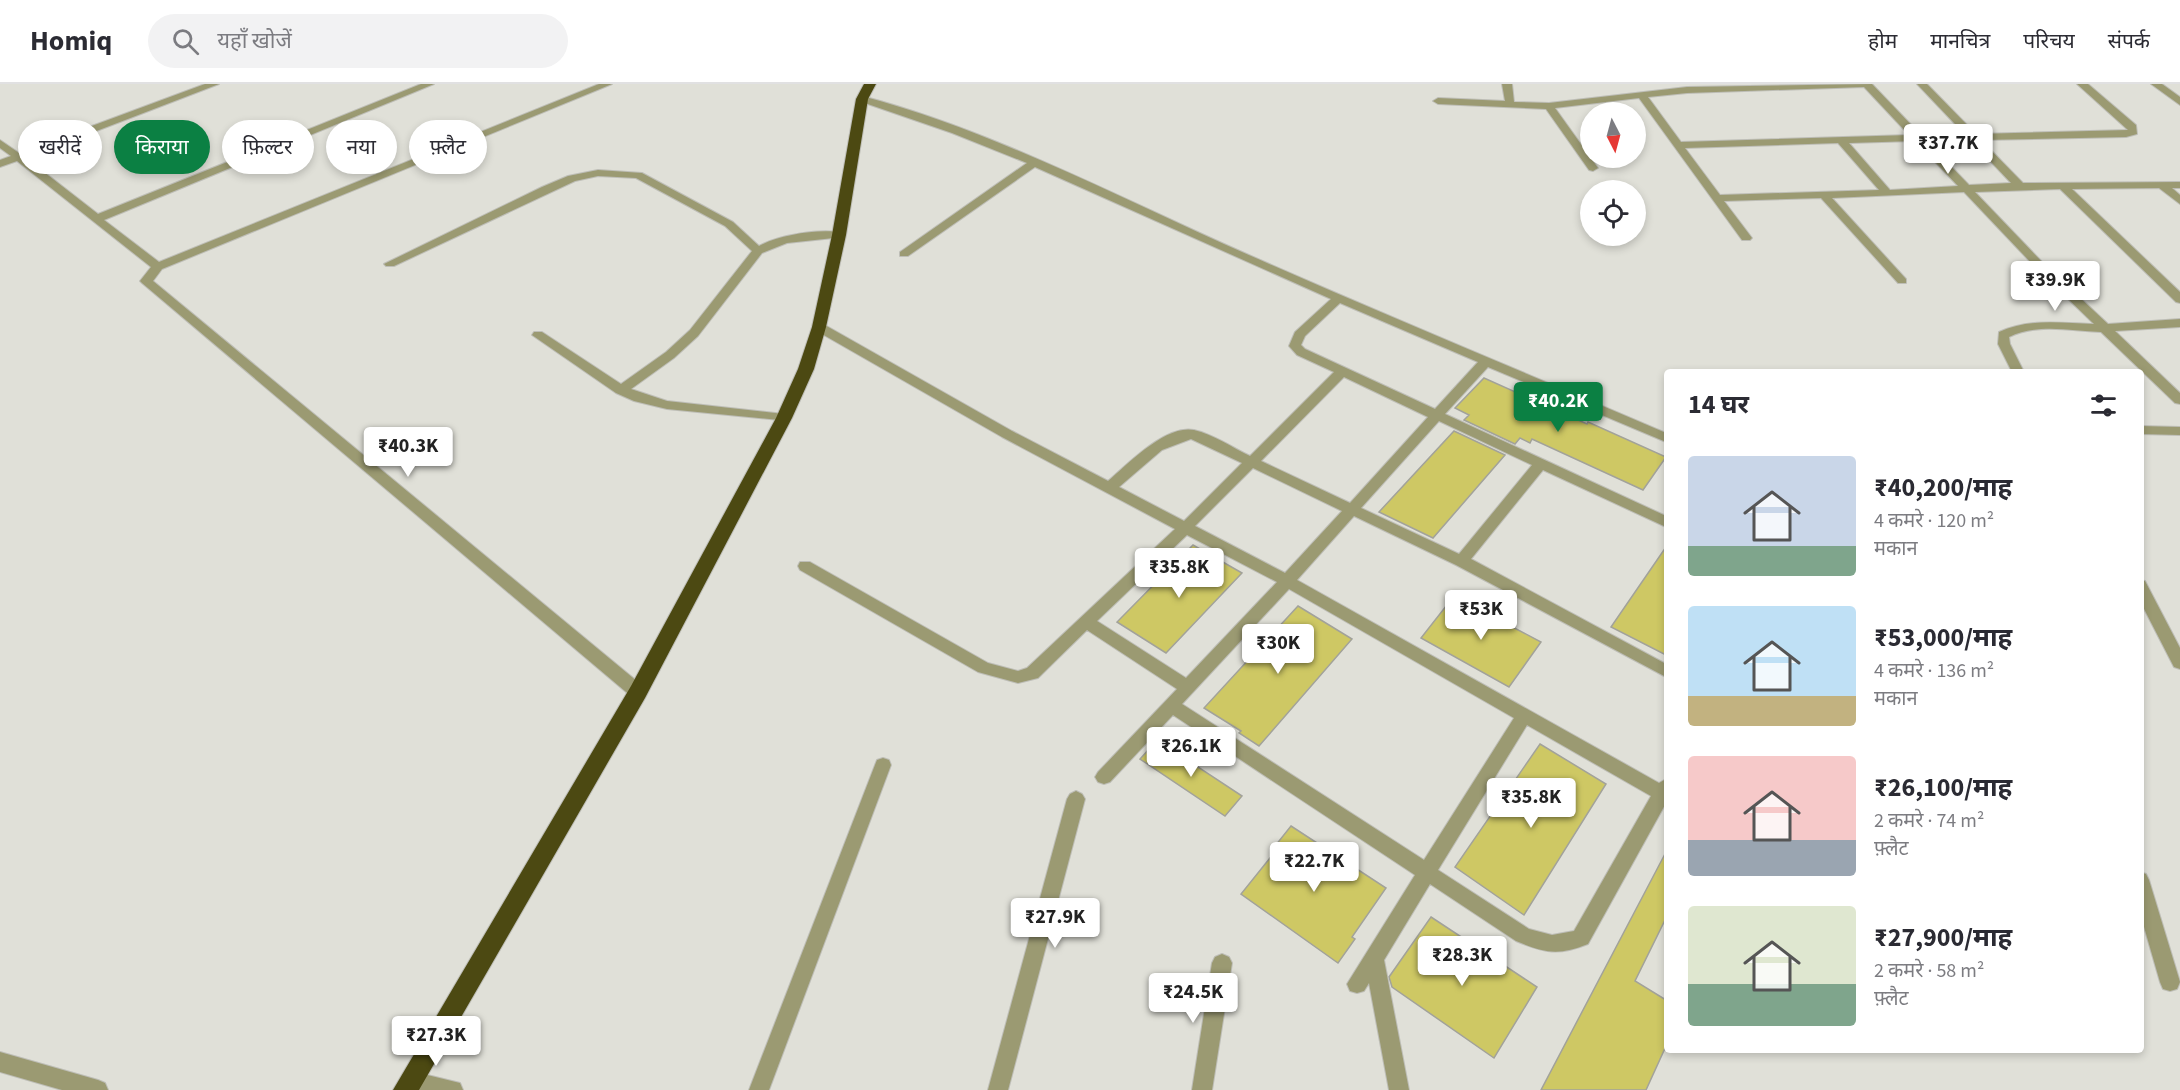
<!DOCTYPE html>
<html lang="hi">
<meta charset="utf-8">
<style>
body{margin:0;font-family:"Source Sans 3","Noto Sans Devanagari",sans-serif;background:#f2f2f3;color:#2b2b33;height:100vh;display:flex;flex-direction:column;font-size:22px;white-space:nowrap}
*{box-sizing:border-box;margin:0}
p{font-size:20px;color:#7c7c81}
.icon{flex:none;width:33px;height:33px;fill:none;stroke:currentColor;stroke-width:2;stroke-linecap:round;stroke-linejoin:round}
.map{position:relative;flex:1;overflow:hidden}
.details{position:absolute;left:1664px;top:285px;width:480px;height:684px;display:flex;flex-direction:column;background:#fff;border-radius:6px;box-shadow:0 3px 9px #0003}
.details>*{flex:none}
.hud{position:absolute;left:18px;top:36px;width:570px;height:54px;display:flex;gap:12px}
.needle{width:39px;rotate:174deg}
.fabs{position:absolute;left:1580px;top:18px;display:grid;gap:12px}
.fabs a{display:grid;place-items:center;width:66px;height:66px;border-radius:50%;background:#fff;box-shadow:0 3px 9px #0003;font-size:30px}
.price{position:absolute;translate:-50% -51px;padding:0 14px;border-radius:6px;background:#fff;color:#222;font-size:20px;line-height:39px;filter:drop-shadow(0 2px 3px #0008)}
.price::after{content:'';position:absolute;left:50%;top:36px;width:18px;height:14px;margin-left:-9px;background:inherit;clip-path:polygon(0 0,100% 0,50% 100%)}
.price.current{background:#0b8043;color:#fff}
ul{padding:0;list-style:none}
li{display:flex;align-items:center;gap:18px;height:150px;padding:0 24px}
li span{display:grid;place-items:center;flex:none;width:168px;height:120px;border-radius:6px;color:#555}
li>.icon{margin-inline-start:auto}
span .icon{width:72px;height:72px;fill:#fffc;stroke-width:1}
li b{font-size:26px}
h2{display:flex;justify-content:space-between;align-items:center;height:72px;padding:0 24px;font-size:26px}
.pill{padding:0 21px;border-radius:27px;background:#fff;box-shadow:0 3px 9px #0003;font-size:21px;line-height:54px}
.pill.current{background:#0b8043;color:#fff}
header{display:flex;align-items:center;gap:36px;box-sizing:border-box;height:84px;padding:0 30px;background:#fff;border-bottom:2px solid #e1e1e2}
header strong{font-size:28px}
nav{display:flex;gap:33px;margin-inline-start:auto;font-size:21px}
.search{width:420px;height:54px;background:#f2f2f3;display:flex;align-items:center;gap:15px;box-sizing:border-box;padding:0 21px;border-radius:33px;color:#7c7c81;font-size:22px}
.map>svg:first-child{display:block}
.building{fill:#cec864;stroke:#a2a29a;stroke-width:1.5}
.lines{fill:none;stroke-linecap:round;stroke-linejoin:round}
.minor-casing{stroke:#bebeb7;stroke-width:2}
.highway-casing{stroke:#bebeb7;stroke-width:2}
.minor{fill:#9b9a72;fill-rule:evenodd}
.highway{fill:#4c4912;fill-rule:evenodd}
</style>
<header>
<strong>Homiq</strong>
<div class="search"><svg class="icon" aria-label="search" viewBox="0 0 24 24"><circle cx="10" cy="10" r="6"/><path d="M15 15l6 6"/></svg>यहाँ खोजें</div>
<nav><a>होम</a><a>मानचित्र</a><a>परिचय</a><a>संपर्क</a></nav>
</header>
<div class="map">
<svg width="2180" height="1006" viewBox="0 0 2180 1006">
<rect width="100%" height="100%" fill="#e0e0d8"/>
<path class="building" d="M 1484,294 L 1587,340 L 1588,338 L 1666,373 L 1643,406 L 1532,355 L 1530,359 L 1520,354 L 1515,360 L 1464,336 L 1469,331 L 1455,324 Z
M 1454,347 L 1505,371 L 1433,454 L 1379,428 Z
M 1193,461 L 1242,489 L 1166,569 L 1117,538 Z
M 1666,463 L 1666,571 L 1611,543 Z
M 1454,512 L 1541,558 L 1509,603 L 1421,554 Z
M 1298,522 L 1352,555 L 1259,662 L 1239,649 L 1241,647 L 1204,624 Z
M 1157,656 L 1242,712 L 1225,732 L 1140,675 Z
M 1540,660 L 1606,700 L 1524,831 L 1455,783 Z
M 1291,742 L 1386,804 L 1352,853 L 1355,855 L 1338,879 L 1241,810 L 1278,764 L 1275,762 Z
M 1666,768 L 1666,834 L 1635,897 L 1666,916 L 1666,962 L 1646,1006 L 1541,1006 Z
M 1431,833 L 1537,903 L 1494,974 L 1392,903 L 1389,893 Z"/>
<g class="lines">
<g class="minor-casing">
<path id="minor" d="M 205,0 L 219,0 L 26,74 L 98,130 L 421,0 L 434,0 L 104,136 L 159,178 L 599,0 L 612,0 L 162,185 L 153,197 L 644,603 L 646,608 L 644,613 L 638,615 L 632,613 L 142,199 L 140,197 L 151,183 L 17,77 L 0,83 L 0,76 L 11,72 L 0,64 L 0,56 L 19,69 Z
M 1502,0 L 1512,0 L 1514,18 L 1549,19 L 1687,3 L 1872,0 L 1969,101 L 2011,99 L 1917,0 L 1927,0 L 1976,50 L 2128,46 L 2077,0 L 2088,0 L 2136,41 L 2137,50 L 2126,53 L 1981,56 L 2023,99 L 2180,98 L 2180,104 L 2172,104 L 2180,111 L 2180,120 L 2159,104 L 2072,105 L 2180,208 L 2180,219 L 2176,218 L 2060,105 L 1975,108 L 2045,181 L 2108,240 L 2180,235 L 2180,243 L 2115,247 L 2180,309 L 2180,320 L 2175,319 L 2101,248 C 2071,247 2038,239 2009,253 L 2010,260 L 2024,288 L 2012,288 L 1998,260 L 1999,248 C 2029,234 2061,239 2094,240 L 2037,185 L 1964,108 L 1832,114 L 1906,195 L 1906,199 L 1898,199 L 1821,114 L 1724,117 L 1752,154 L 1750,156 L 1742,156 L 1639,14 L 1555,24 L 1598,84 L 1593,87 L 1589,86 L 1546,25 L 1438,20 L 1433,17 L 1438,14 L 1505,17 ZM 1864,3 L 1909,51 L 1681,58 L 1648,13 L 1687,9 ZM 1915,57 L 1958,102 L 1890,106 L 1849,59 ZM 1838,59 L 1879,106 L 1720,111 L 1685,64 Z
M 2151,0 L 2162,0 L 2180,13 L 2180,21 Z
M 862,12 C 987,45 1106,107 1224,160 C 1370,225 1519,286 1666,349 L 1666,358 L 1488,283 L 1445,330 L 1666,432 L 1666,443 L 1543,386 L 1471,475 L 1666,580 L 1666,593 L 1456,481 L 1354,432 L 1297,496 L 1659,699 L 1666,695 L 1666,719 L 1588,860 C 1558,872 1545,869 1516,857 L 1430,800 L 1384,876 L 1409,1006 L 1389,1006 L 1369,899 L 1364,907 L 1357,909 L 1350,907 L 1347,900 L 1415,791 L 1173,631 L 1110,698 L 1104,700 L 1098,698 L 1095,693 L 1098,688 L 1177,605 L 1087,546 L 1038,594 L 1018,599 L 978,588 L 800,486 L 798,482 L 800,478 L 810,478 L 988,579 L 1018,587 L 1027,584 L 1175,445 L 1002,353 L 815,246 L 815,240 L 823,240 L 1012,347 L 1108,397 C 1128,380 1166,340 1194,346 C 1213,350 1233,364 1250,372 L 1334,288 L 1297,271 L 1289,262 L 1295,248 L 1331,215 L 1035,83 L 908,172 L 900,172 L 900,168 L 1027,79 L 952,49 L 859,17 L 859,13 ZM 1340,219 L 1478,278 L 1435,325 L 1305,265 L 1301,261 L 1305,252 ZM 1344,293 L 1428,333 L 1350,419 L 1261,377 ZM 1439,337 L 1532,381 L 1459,470 L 1361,424 ZM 1191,355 L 1242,379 L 1184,437 L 1119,403 L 1162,366 ZM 1253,384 L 1342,427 L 1285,489 L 1195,442 ZM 1187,451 L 1277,498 L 1186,594 L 1097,537 ZM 1289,505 L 1514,634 L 1424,776 L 1182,620 ZM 1527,641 L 1651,712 L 1574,847 L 1552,851 L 1529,845 L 1438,786 Z
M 598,86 L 642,89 L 733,138 L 759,162 C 779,151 821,144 843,149 L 843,153 L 787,159 L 762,169 L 698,252 L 674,274 L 631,305 L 667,317 L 784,330 L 791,334 L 789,337 L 667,325 L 634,317 L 616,309 L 532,251 L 534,248 L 542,248 L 621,300 L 666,268 L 690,246 L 752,167 L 725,142 L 636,94 L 598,92 L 575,97 L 394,182 L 386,182 L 384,180 L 542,103 L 568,92 Z
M 2140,342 L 2180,343 L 2180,351 L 2140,350 Z
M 2140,496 L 2145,497 L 2180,564 L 2180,585 L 2174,583 L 2140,517 Z
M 883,674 L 889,676 L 891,681 L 769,1006 L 749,1006 L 875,681 L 877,676 Z
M 1076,707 L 1082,710 L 1085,715 L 1008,1006 L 988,1006 L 1067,715 L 1070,710 Z
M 2140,788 L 2146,790 L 2149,796 L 2180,898 L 2177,905 L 2170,907 L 2163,905 L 2160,898 L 2140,829 Z
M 1222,870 L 1229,873 L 1232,879 L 1212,1006 L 1192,1006 L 1212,879 L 1215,873 Z
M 0,968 L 98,996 L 105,999 L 108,1006 L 62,1006 L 0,988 Z
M 411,987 L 460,999 L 463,1006 L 408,1006 L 404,1004 L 401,997 L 404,990 Z"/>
</g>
<g class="highway-casing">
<path id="highway" d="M 864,0 L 876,0 L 868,15 L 846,151 L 826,243 L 814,285 L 792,334 L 645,614 L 419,1006 L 393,1006 L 631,602 L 776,334 L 798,285 L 812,243 L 832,151 L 856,15 Z"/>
</g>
<use href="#minor" class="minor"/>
<use href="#highway" class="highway"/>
</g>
</svg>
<div class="fabs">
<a><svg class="needle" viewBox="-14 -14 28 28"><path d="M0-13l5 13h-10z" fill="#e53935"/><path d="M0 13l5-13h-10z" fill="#7c7c81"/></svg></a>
<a><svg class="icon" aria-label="locate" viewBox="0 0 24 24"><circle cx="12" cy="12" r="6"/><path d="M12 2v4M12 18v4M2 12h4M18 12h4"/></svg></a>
</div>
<b class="price" style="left:1948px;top:91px">₹37.7K</b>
<b class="price" style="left:2055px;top:228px">₹39.9K</b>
<b class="price current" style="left:1558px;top:349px">₹40.2K</b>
<b class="price" style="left:408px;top:394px">₹40.3K</b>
<b class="price" style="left:1179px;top:515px">₹35.8K</b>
<b class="price" style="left:1481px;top:557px">₹53K</b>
<b class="price" style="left:1278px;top:591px">₹30K</b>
<b class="price" style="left:1191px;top:694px">₹26.1K</b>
<b class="price" style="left:1531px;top:745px">₹35.8K</b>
<b class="price" style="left:1314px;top:809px">₹22.7K</b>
<b class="price" style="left:1055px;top:865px">₹27.9K</b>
<b class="price" style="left:1462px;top:903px">₹28.3K</b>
<b class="price" style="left:1193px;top:940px">₹24.5K</b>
<b class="price" style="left:436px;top:983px">₹27.3K</b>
<div class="hud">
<a class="pill">खरीदें</a>
<a class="pill current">किराया</a>
<a class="pill">फ़िल्टर</a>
<a class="pill">नया</a>
<a class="pill">फ़्लैट</a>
</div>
<section class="details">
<h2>14 घर<svg class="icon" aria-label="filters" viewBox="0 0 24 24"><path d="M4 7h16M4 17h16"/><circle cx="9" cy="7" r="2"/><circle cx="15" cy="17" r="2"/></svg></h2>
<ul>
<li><span style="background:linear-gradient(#c9d6e8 75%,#7fa58c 0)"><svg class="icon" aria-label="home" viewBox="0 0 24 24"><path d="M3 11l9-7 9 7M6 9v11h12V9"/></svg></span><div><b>₹40,200/माह</b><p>4 कमरे · 120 m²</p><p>मकान</p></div></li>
<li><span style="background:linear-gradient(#bfe0f5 75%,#c2b280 0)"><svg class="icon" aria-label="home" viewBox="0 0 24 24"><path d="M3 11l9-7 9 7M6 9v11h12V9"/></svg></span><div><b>₹53,000/माह</b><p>4 कमरे · 136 m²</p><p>मकान</p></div></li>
<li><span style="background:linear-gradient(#f6c9c9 70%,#9aa5b1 0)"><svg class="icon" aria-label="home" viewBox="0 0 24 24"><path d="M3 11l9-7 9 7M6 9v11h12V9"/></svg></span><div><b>₹26,100/माह</b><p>2 कमरे · 74 m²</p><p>फ़्लैट</p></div></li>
<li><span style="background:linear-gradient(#dfe7d0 65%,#7fa58c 0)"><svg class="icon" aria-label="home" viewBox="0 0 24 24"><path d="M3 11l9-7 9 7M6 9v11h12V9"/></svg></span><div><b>₹27,900/माह</b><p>2 कमरे · 58 m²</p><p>फ़्लैट</p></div></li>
</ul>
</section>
</div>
